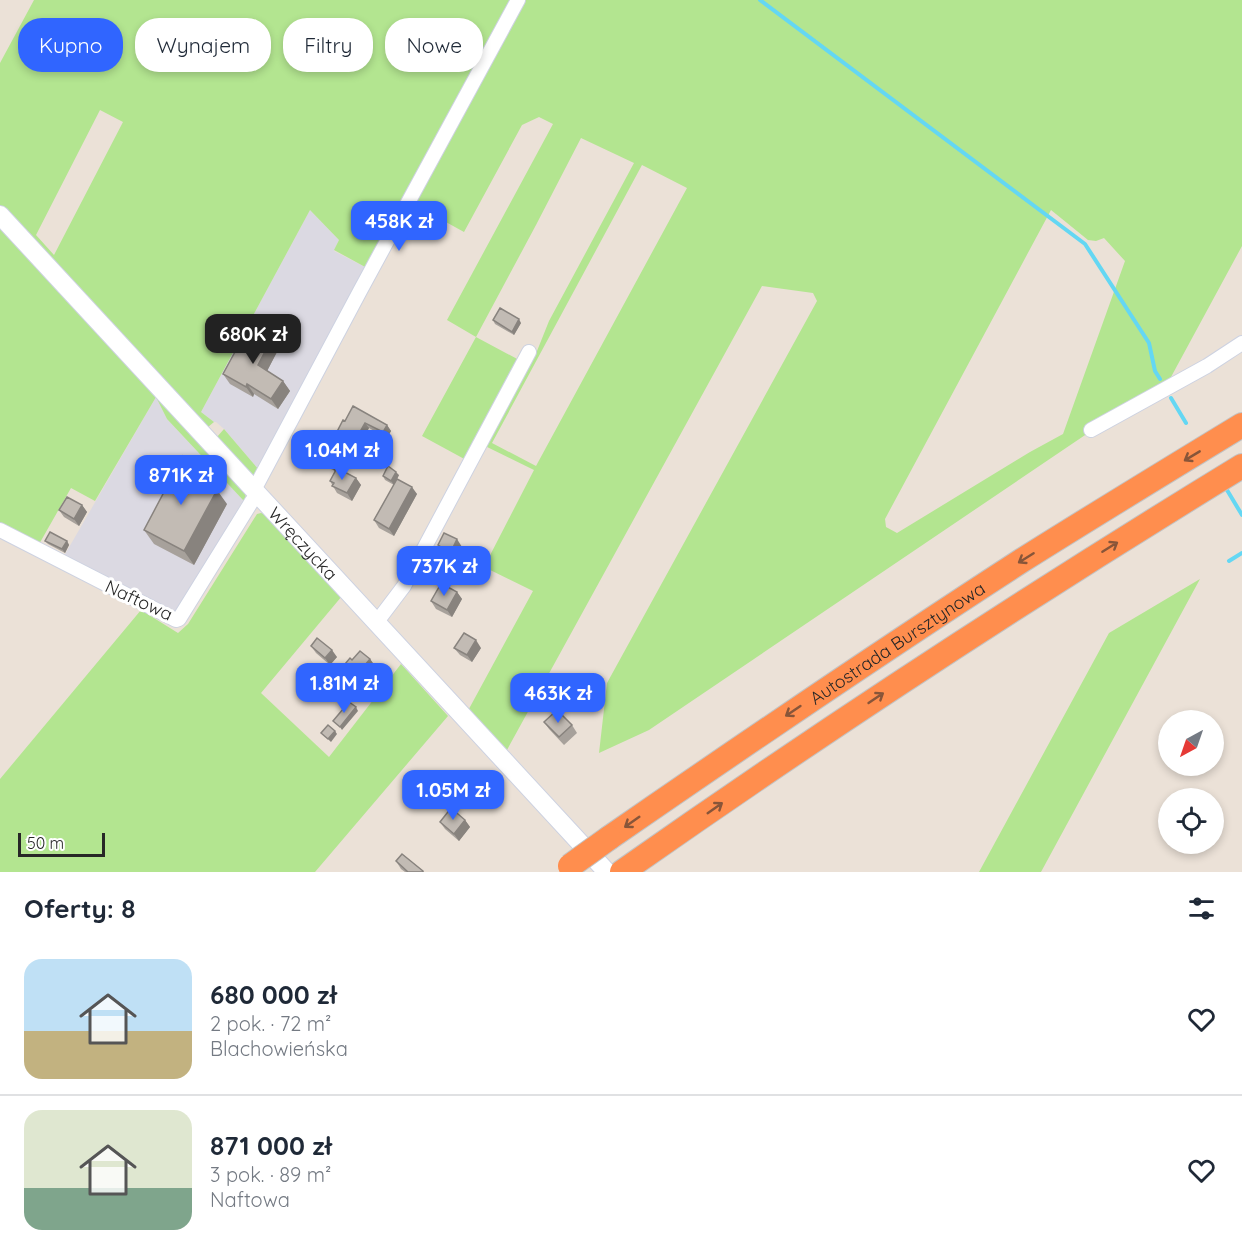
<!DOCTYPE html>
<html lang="pl">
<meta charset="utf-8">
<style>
body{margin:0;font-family:Quicksand,sans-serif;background:#f6f6f7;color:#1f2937;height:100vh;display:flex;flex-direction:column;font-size:22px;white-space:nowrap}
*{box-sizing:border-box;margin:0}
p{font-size:20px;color:#747a83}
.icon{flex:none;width:33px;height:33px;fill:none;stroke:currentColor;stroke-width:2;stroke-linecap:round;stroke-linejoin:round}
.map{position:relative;height:872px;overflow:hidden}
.side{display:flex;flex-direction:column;background:#fff;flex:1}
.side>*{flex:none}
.guide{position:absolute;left:18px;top:18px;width:600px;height:54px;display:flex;gap:12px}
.needle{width:39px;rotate:220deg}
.fabs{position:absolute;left:1158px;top:710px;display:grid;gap:12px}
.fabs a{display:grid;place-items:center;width:66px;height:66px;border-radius:50%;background:#fff;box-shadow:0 3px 9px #0003;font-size:30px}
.scale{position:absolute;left:18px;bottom:15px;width:87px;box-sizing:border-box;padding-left:6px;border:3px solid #272727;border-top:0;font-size:16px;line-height:21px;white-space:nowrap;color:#272727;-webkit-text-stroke:4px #fff;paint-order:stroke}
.price{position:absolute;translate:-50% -51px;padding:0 14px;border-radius:12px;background:#3065ff;color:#fff;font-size:20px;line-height:39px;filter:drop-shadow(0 2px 3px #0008)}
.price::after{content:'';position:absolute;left:50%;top:36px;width:18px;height:14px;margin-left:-9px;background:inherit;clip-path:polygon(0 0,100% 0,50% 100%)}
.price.current{background:#222;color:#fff}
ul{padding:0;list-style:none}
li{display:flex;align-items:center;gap:18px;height:150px;padding:0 24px}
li+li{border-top:2px solid #e0e1e3}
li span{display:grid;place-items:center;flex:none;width:168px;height:120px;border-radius:18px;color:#555}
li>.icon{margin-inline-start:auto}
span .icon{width:72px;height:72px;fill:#fffc;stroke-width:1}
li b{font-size:26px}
h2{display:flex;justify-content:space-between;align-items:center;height:72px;padding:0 24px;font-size:26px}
.tag{padding:0 21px;border-radius:24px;background:#fff;box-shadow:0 3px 9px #0003;font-size:21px;line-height:54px}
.tag.current{background:#3065ff;color:#fff}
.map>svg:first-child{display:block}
.industrial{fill:#dbd9e2}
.green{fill:#b3e590;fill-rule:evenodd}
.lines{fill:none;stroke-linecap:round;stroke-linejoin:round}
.stream{stroke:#64d7f3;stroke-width:4}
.minor-casing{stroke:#cdd2e1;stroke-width:16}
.secondary-casing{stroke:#cdd2e1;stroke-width:20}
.motorway-casing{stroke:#c3c3c3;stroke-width:26}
.minor{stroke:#fff;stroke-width:14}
.secondary{stroke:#fff;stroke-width:18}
.motorway{stroke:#ff8e4e;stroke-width:24}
.motorway-bridge-casing{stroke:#c3c3c3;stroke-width:26;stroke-linecap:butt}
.motorway-bridge{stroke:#ff8e4e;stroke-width:24}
.wall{fill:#a7a19b}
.shaded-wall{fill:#88837e}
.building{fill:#c2bbb4;stroke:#88837e;stroke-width:1.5}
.oneway{stroke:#885539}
.labels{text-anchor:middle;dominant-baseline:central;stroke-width:6;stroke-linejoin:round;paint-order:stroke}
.street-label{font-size:18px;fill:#272727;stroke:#fff}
</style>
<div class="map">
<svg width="1242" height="872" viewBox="0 0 1242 872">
<rect width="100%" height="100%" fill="#ebe1d7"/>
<path class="industrial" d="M 310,210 L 339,240 L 334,251 L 367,268 L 259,470 L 224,429 L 216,422 L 214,422 L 201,412 Z
M 156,397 L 167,419 L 243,500 L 210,558 L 175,614 L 64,556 Z"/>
<path class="green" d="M 34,0 L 514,0 L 367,268 L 334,250 L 339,240 L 310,210 L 201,412 L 214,422 L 208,427 L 204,427 L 0,206 L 0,63 ZM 100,110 L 123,122 L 54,255 L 36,235 Z
M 523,0 L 1242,0 L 1242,246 L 1171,377 L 649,730 L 599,753 L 607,683 L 817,301 L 813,293 L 762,286 L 502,759 L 464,718 L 533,591 L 484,567 L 534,470 L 483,445 L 518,380 L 530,366 L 535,356 L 549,321 L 634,163 L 581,138 L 536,225 L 476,337 L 521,361 L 468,461 L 422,436 L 476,337 L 447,320 L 553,124 L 539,117 L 522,125 L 464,232 L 415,205 L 480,77 ZM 642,165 L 687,188 L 536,466 L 492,443 ZM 1051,210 L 1088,240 L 1096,241 L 1104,238 L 1125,261 L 1063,434 L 1030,452 L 897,533 L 886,527 L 885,519 Z
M 0,223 L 245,492 L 246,499 L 244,502 L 243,500 L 167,419 L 156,397 L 95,501 L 71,488 L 38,546 L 0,526 Z
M 224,429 L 259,470 L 257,474 L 251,475 L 217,437 Z
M 261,513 L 264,514 L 342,596 L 261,693 L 329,757 L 401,664 L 448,716 L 315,872 L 0,872 L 0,779 L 141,610 L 178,633 L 188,624 L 257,514 Z
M 1200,579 L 1041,872 L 979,872 L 1109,633 Z"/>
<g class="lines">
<path class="stream" d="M 760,0 L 1085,244 L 1149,343 L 1155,371 L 1160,379
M 1171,398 L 1186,423
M 1227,490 L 1242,515
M 1229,561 L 1242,553"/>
<g class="minor-casing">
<path id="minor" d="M 1091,430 L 1207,366 L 1242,343
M 254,490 L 360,291 L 518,0
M 0,530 L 176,620 L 179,619 L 252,501 L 259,496
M 376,623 L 404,586 L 529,352"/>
</g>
<g class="secondary-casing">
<g id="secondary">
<path id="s1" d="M 0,215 L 607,872"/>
</g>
</g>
<g class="motorway-casing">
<g id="motorway">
<path id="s2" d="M 609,838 C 745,744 882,651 1021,561 C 1094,515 1168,470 1242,425"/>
<path d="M 622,872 C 824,730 1031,595 1242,466"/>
</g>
</g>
<use href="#minor" class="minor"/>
<use href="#secondary" class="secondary"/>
<use href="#motorway" class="motorway"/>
<g class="motorway-bridge-casing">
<path id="motorway-bridge" d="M 570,866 L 609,838"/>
</g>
<use href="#motorway-bridge" class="motorway-bridge"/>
</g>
<path class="wall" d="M 493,320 L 521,323 L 514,335 L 495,324 Z
M 271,340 L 278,350 L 267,371 L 283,381 L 290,391 L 278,409 L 254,394 L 253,397 L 230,384 L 223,374 Z
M 345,421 L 387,425 L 391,431 L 387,438 L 369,428 L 353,457 L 345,452 L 337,468 L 356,478 L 361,485 L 352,501 L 337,493 L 330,481 L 335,471 L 323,465 L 319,460 L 327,451 Z
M 399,475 L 397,479 L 417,494 L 394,536 L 379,528 L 374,520 L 394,485 L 385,480 L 383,476 Z
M 227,504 L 194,565 L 154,544 L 144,530 Z
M 82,505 L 87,512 L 79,526 L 64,517 L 59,510 Z
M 45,541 L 67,541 L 69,545 L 65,553 L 48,544 Z
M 438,545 L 462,547 L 454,564 L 443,558 L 438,551 L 440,548 Z
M 444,590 L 457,592 L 462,599 L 452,617 L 436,609 L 431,601 Z
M 311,646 L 337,657 L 330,665 L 316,653 Z
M 454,648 L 481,648 L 472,662 L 460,655 Z
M 370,659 L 375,666 L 361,682 L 363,685 L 355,696 L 346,689 L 341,682 L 343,679 L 341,676 L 342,674 L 340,670 L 352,660 Z
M 544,722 L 572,725 L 577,733 L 564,745 L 549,729 Z
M 465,820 L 470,827 L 459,841 L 445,829 L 440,822 Z
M 402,854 L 424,872 L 405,872 L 401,869 L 396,861 Z"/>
<path class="shaded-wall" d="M 519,319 L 521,323 L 514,335 L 512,332 Z
M 271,340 L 278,350 L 265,375 L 258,365 Z
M 283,381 L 290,391 L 278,409 L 271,399 Z
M 247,384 L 254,394 L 253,397 L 246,387 Z
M 365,423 L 369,428 L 353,457 L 349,451 Z
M 387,425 L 391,431 L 387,438 L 383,432 Z
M 341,446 L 345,452 L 335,472 L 331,466 Z
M 396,472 L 399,475 L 394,485 L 391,481 Z
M 356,478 L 361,485 L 352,501 L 347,493 Z
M 412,487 L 417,494 L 394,536 L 389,529 Z
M 217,490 L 227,504 L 194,565 L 184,551 Z
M 82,505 L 87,512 L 79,526 L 74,519 Z
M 457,539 L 462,547 L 454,564 L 449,556 Z
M 67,541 L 69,545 L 65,553 L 62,549 Z
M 457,592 L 462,599 L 452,617 L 447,610 Z
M 476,640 L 481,648 L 472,662 L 467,655 Z
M 332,650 L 337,657 L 330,665 L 325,658 Z
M 370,659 L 375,666 L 361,682 L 363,685 L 355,696 L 350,689 L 356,676 Z
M 356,707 L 358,711 L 342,730 L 340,727 Z
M 335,731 L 337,734 L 331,742 L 328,739 Z
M 465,820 L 470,827 L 459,841 L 454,834 Z"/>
<path class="building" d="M 500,308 L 519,319 L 512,332 L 493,320 Z
M 248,328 L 271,340 L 258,365 L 283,381 L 271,399 L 247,384 L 246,387 L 223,374 Z
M 353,406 L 387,425 L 383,432 L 365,423 L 349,451 L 341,446 L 331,466 L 319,460 L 324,450 L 327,451 L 343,420 L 345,421 Z
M 183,456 L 217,490 L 184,551 L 144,530 Z
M 388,466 L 396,472 L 391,481 L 383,476 Z
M 337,468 L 356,478 L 347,493 L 332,486 L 334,483 L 330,481 Z
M 397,479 L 412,487 L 389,529 L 374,520 Z
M 67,497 L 82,505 L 74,519 L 59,510 Z
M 50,532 L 67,541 L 62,549 L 45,541 Z
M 444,533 L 457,539 L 449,556 L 438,551 L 441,547 L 438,545 Z
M 446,586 L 457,592 L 447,610 L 431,601 L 439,587 L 444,590 Z
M 464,633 L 476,640 L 467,655 L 454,648 Z
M 317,638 L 332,650 L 325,658 L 311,646 Z
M 360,651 L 370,659 L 356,676 L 358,678 L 350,689 L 341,682 L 344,679 L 341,676 L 343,673 L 340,670 L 350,658 L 352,660 Z
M 349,702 L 356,707 L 340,727 L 333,721 Z
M 557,710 L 572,725 L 559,737 L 544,722 Z
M 328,725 L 335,731 L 328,739 L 321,733 Z
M 451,808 L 465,820 L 454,834 L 440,822 Z
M 402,854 L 423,871 L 423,872 L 408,872 L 396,861 Z"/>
<defs><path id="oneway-shaft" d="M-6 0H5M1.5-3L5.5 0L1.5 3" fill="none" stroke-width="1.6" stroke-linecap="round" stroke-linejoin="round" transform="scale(1.5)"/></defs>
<g class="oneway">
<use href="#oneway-shaft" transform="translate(1192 456) rotate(149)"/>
<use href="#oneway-shaft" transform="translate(1110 547) rotate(-32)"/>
<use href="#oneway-shaft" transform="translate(1026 558) rotate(148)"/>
<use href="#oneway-shaft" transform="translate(876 698) rotate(-34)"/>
<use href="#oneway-shaft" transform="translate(793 711) rotate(146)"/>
<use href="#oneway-shaft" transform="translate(715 808) rotate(-35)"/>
<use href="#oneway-shaft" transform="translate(632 822) rotate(145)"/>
</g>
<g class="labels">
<g class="street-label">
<text stroke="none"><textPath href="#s1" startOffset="447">Wręczycka</textPath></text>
<text transform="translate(139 600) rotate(25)">Naftowa</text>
<text stroke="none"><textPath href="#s2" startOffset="348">Autostrada Bursztynowa</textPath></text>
</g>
</g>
</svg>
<div class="fabs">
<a><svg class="needle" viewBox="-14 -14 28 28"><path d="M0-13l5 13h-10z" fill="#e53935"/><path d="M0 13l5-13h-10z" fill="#747a83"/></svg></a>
<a><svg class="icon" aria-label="locate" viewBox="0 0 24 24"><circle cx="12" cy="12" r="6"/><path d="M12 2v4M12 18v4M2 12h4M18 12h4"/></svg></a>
</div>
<div class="scale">50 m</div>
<b class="price" style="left:399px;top:252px">458K zł</b>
<b class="price current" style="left:253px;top:365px">680K zł</b>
<b class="price" style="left:342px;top:481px">1.04M zł</b>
<b class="price" style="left:181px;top:506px">871K zł</b>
<b class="price" style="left:444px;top:597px">737K zł</b>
<b class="price" style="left:344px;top:714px">1.81M zł</b>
<b class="price" style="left:558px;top:724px">463K zł</b>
<b class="price" style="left:453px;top:821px">1.05M zł</b>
<div class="guide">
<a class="tag current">Kupno</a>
<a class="tag">Wynajem</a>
<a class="tag">Filtry</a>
<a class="tag">Nowe</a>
</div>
</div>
<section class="side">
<h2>Oferty: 8<svg class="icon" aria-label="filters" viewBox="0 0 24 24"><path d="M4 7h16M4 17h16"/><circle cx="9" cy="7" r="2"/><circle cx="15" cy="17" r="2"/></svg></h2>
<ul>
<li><span style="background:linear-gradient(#bfe0f5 60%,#c2b280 0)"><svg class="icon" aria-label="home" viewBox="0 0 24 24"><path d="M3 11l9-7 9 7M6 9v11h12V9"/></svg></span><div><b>680 000 zł</b><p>2 pok. · 72 m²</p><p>Blachowieńska</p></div><svg class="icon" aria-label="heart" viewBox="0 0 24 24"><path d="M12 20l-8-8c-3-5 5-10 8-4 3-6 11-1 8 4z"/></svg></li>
<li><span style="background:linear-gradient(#dfe7d0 65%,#7fa58c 0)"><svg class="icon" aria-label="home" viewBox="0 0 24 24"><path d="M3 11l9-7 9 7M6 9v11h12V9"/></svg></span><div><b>871 000 zł</b><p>3 pok. · 89 m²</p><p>Naftowa</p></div><svg class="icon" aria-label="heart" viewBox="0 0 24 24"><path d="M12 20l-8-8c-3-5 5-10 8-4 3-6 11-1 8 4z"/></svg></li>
</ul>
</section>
